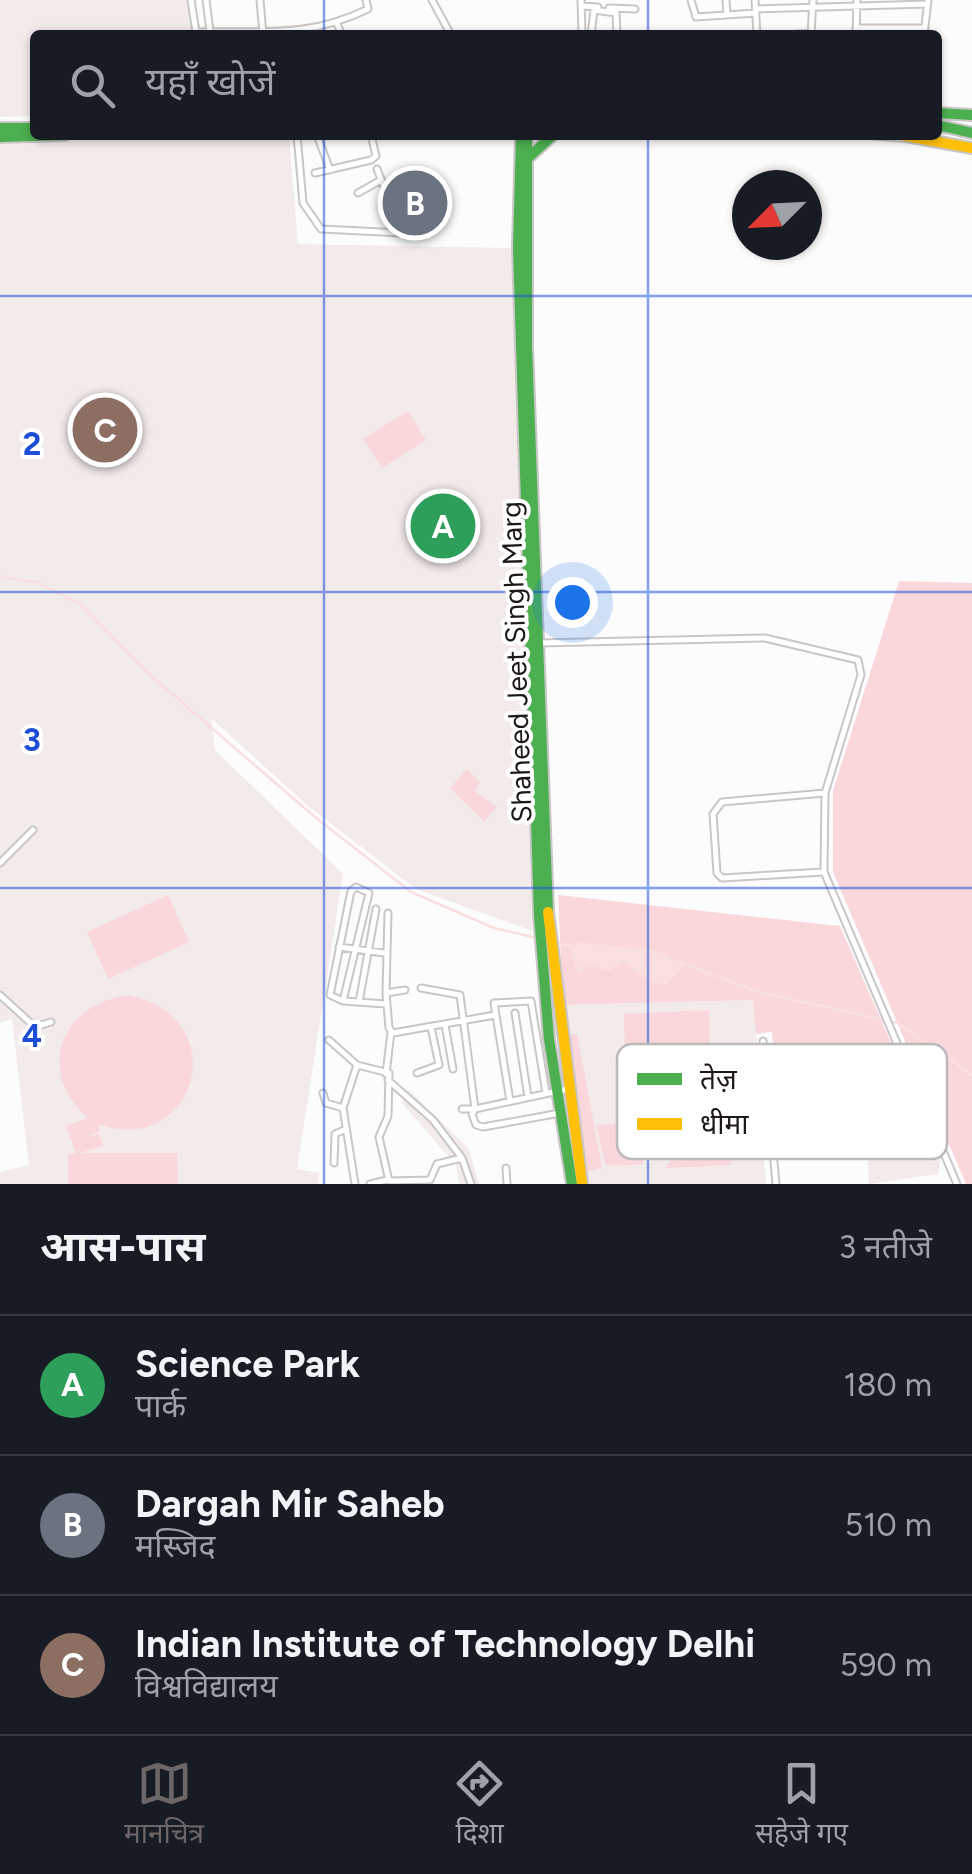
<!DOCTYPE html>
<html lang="hi">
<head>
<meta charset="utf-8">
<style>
  :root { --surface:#171b24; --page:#242831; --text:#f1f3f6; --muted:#9ea1a6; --line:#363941; --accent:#6b6768 }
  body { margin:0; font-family:Figtree,"Noto Sans Devanagari",sans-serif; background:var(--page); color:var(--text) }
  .compass { position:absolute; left:732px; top:170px; width:90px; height:90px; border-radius:50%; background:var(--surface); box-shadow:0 2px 8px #0004; rotate:246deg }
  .you { position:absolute; left:572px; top:602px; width:35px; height:35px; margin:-25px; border:8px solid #fff; border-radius:50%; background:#1a73e8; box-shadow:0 0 0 15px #1a73e833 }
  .badge { display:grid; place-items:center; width:65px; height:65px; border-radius:50%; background:var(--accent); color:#fff; font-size:32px; font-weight:700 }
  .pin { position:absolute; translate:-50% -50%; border:5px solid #fff; box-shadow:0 2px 10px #0006 }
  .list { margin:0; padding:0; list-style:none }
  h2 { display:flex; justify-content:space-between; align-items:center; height:130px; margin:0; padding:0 40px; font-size:42px }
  h2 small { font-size:32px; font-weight:400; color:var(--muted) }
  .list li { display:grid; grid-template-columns:65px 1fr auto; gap:30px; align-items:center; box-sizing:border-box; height:140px; padding:0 40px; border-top:2px solid var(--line) }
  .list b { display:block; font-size:38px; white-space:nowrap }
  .list p { margin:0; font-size:32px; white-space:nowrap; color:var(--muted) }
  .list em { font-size:32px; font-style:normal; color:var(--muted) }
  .icon { flex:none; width:55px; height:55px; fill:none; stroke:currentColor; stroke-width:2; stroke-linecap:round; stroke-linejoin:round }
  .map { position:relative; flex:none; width:972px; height:1184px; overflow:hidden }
  .search { position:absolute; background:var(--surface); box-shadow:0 2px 8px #0004; left:30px; right:30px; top:30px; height:110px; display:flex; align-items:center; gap:25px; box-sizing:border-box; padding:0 35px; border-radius:10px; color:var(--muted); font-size:38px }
  .sheet { height:550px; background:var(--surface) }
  nav { display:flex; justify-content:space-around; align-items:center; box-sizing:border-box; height:140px; border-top:2px solid var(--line); background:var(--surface); font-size:28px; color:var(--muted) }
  nav a { display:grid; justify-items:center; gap:5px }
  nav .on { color:var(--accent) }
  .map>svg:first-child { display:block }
  .built { fill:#f3eaea }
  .green { fill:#fad7da }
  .water { fill:#fadfe1 }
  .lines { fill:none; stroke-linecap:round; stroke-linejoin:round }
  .stream { stroke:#fadfe1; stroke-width:2.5 }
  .street-casing { stroke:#c9c6c6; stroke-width:9 }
  .fast-casing { stroke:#c9c6c6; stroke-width:14 }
  .slow-casing { stroke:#c9c6c6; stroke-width:14 }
  .street { stroke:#fff; stroke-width:5 }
  .fast { stroke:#4caf50; stroke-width:10 }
  .slow { stroke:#ffc107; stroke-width:10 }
  .grid { fill:none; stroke:#1d4ed8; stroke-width:2.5; stroke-opacity:0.55 }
  .labels { text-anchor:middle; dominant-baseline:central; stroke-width:8; stroke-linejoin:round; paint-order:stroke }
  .street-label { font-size:28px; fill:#1d1718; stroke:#fff }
  .key { fill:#fff; stroke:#bbb9ba; stroke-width:2.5 }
  .key-label { font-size:28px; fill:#1d1718 }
  .grid-label { font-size:32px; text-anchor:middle; font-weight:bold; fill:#1d4ed8; stroke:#fff; stroke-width:8; stroke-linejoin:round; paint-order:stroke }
</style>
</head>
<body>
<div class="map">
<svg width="972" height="1184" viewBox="0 0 972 1184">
  <rect width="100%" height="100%" fill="#fdfcfc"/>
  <!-- built -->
  <path class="built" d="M0 0H189L194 35H35V116L0 117Z
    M146 135H289L298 244 513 248 532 931 416 889 308 806 211 718 215 750 343 874 297 1169 319 1173 318 1184H0V1172L29 1165 12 1019 0 1023V144Z
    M754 1000 766 1184H582L563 1005Z
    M409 1090 469 1149 479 1184H459L456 1165 402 1103Z
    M925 1111 942 1150 938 1174 869 1184 866 1127Z"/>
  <!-- green -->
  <path class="green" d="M408 411 426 440 382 468 363 439Z
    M466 501 477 517 419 552 409 535Z
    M899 581 972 583V1184H966L833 872V791Z
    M467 769 480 782 475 791 497 807 484 821 450 788Z
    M168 895 189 942 108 979 87 932Z
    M558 895 840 926 899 1061 775 1067 772 1032 756 1034 753 1000 563 1005Z
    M129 995C237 1018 195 1159 98 1124L100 1131 84 1138 99 1134 103 1146 80 1153H177L178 1184H68V1154L76 1153 66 1126 88 1118C34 1070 61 1004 129 995Z
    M709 1010 710 1054 625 1057 624 1014Z
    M569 1034H577L602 1168 583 1172Z
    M617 1124 619 1138 643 1130V1164L606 1166 596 1125Z
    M730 1132 731 1165 666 1168 687 1134Z"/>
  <!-- water -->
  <path class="water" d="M578 942 655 950 685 965 665 985 652 983 622 961 609 971 589 965 579 973 569 951Z"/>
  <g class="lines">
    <!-- stream -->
    <path class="stream" d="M0 577 37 582 80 604 150 675 315 817 411 892 494 928 541 939
      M549 941 575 947
      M677 961 758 992 898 1023 972 1075"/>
    <defs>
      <path id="street" d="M191 0 196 32
        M206 0 210 31
        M260 0 263 34
        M432 0 451 35
        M581 0 582 35
        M691 0 696 17 756 13
        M726 0 727 15
        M755 0 757 35
        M581 6 598 7
        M609 8 635 9
        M756 9 927 4
        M337 24 342 35
        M856 28H925
        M196 32C261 30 307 39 368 9L366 0
        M591 35 594 10 616 13 617 35
        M787 35 811 33
        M811 35 813 0
        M856 35 857 0
        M924 35 928 0
        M297 135 303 203 321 229 402 233 403 210 392 207 377 169
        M317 135 330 170
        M862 135 900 138
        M315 173 371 160 376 156 371 135
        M358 193 381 180
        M538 643 765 638 858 660 861 675 825 793 824 872 957 1184
        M0 863 33 830
        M823 872 722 878 717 873 713 814 722 802 825 793
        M339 947 384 953
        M421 988 460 995 475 1109 568 1089
        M405 990 386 993 389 1028 393 1033 495 1015
        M386 993 388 913
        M0 995 35 1027 51 1022
        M343 1001 369 893 356 887 351 891 330 995 343 1001 386 1004
        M359 1002 376 909
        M515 1013 528 1097
        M445 1025 453 1069
        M329 1040 357 1065
        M763 1041 776 1184
        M417 1073 439 1065 431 1027
        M386 1074 391 1032
        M323 1093 326 1103 343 1108
        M510 1101 494 1003 531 1001 546 1093
        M462 1109H475L472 1114 476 1125 483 1127 560 1113
        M462 1158 471 1184
        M334 1163 335 1134 346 1129
        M506 1168 507 1184
        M355 1184 343 1108 357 1065 389 1073 388 1116 379 1137 389 1181 430 1180 437 1164 462 1158 433 1120 388 1080
        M370 1184 387 1180"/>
      <path id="fast" d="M937 113 972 115
        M937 125 972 133
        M0 128H35
        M521 135 518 248 539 915 549 1039 572 1184
        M527 135V346L548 912
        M0 137 65 135
        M528 158 553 135"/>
      <path id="slow" d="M900 135 972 148
        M548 912 582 1184"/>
    </defs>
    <!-- street casing -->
    <use href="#street" class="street-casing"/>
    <!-- fast casing -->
    <use href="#fast" class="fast-casing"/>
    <!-- slow casing -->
    <use href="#slow" class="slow-casing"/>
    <!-- street -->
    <use href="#street" class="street"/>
    <!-- fast -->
    <use href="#fast" class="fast"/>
    <!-- slow -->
    <use href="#slow" class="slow"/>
  </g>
  <!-- grid -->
  <path class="grid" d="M324 0V35M648 0V35M324 135V1184M648 135V1184M0 296H972M0 592H972M0 888H972"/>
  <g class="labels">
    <!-- street labels -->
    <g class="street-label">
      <text transform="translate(516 662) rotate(-92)">Shaheed Jeet Singh Marg</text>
    </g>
  </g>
  <!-- legend -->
  <rect x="617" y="1044" width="330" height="115" rx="15" class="key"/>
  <rect x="637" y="1073" width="45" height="12" fill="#4caf50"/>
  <rect x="637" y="1118" width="45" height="12" fill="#ffc107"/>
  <g class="key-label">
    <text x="700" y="1089">तेज़</text>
    <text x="700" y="1134">धीमा</text>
  </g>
  <g class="grid-label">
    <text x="32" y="455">2</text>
    <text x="32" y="751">3</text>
    <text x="32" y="1047">4</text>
  </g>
</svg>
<svg class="compass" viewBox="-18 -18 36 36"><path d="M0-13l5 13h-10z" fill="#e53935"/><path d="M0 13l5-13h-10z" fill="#9ea1a6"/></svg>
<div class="you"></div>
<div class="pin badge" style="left:443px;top:526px;background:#2e9e5b">A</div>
<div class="pin badge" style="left:415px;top:203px;background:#6b7280">B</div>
<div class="pin badge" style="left:105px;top:430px;background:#8d6e63">C</div>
<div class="search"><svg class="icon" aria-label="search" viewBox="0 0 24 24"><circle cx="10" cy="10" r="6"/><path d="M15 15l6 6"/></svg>यहाँ खोजें</div>
</div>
<section class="sheet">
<h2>आस-पास<small>3 नतीजे</small></h2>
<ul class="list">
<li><span class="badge" style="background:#2e9e5b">A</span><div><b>Science Park</b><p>पार्क</p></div><em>180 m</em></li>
<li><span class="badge" style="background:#6b7280">B</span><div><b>Dargah Mir Saheb</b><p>मस्जिद</p></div><em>510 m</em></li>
<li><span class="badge" style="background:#8d6e63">C</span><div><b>Indian Institute of Technology Delhi</b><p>विश्वविद्यालय</p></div><em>590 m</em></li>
</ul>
</section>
<nav>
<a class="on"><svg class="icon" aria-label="map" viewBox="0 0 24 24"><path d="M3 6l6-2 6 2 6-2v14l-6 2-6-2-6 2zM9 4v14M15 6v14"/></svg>मानचित्र</a>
<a><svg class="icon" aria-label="directions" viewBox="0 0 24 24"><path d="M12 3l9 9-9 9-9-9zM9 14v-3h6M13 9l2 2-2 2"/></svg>दिशा</a>
<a><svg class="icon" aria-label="saved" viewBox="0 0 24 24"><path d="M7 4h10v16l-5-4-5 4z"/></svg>सहेजे गए</a>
</nav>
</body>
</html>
